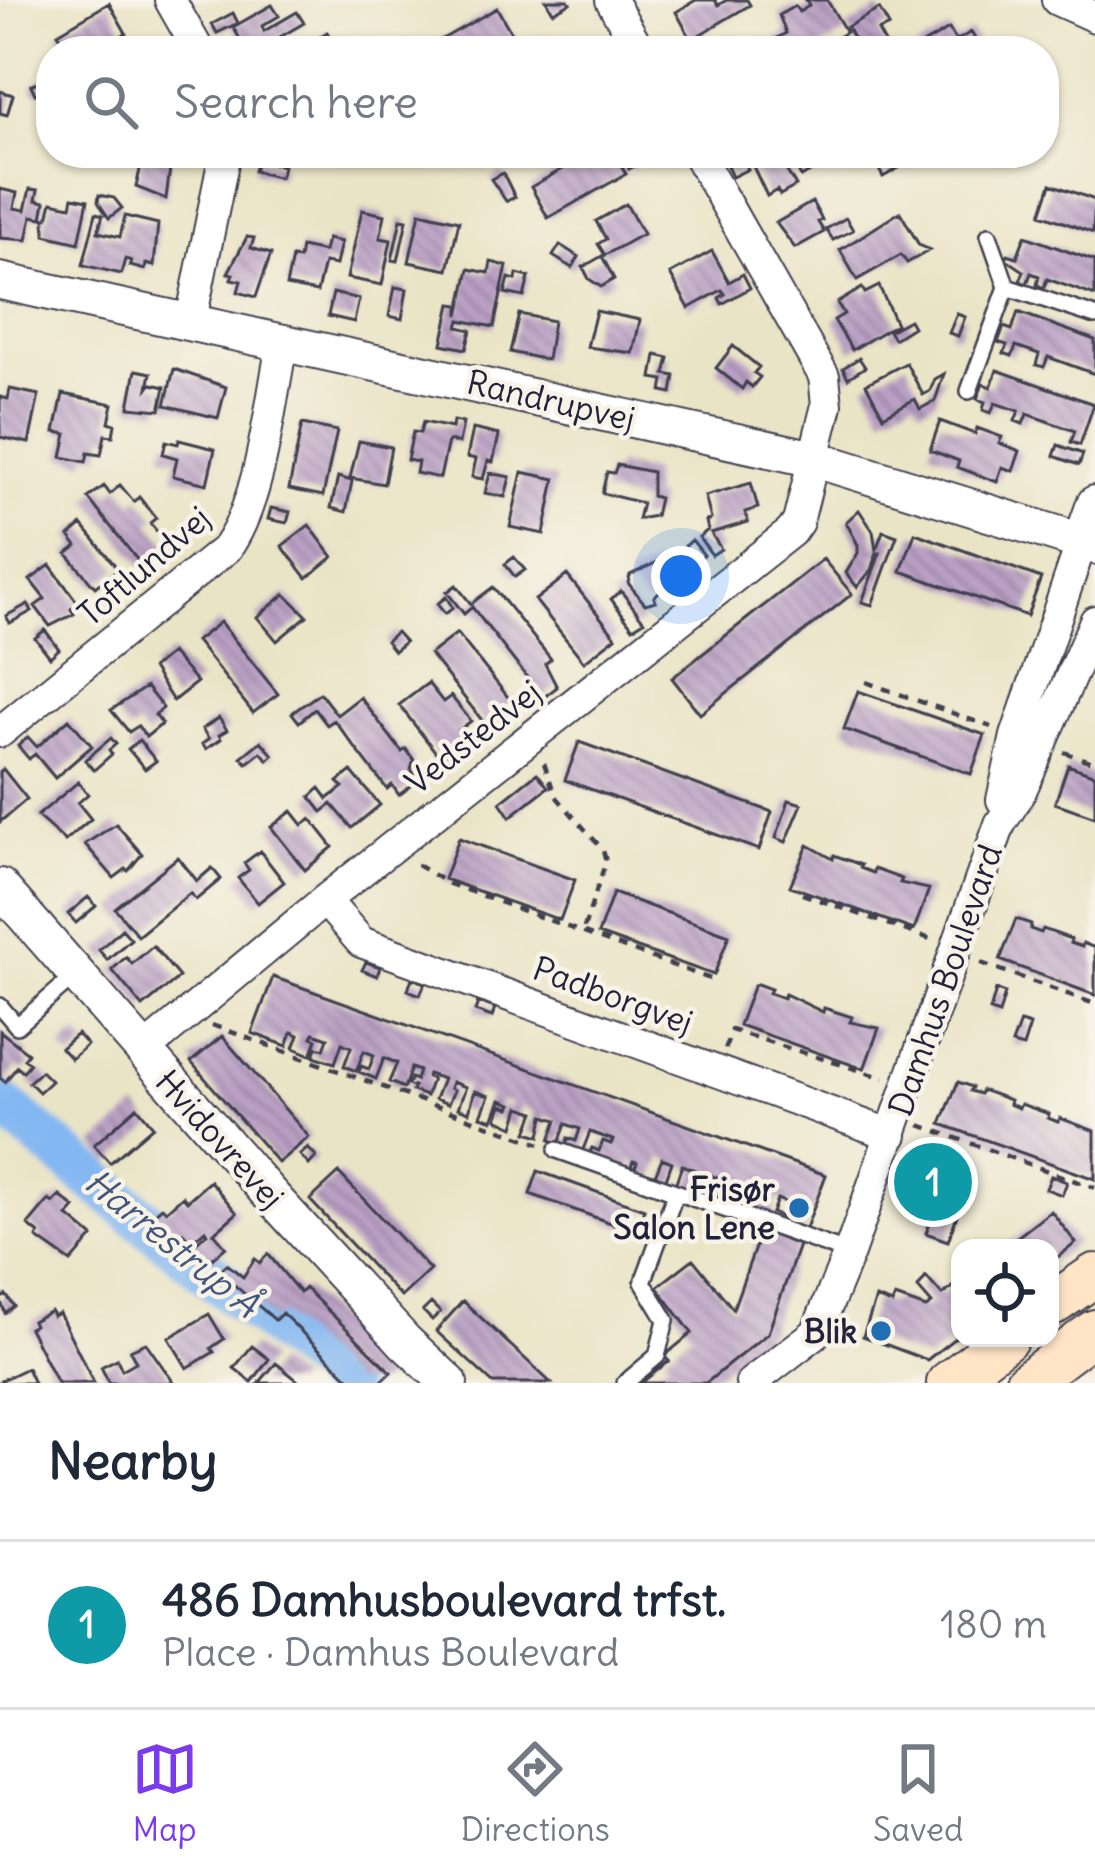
<!DOCTYPE html>
<html lang="en">
<head>
<meta charset="utf-8">
<style>
  :root { --surface:#fff; --page:#f2f2f3; --text:#1f2937; --muted:#747a83; --line:#e0e1e3; --accent:#7c3aed }
  body { margin:0; font-family:Delius,sans-serif; background:var(--page); color:var(--text) }
  .controls { position:absolute; right:36px; bottom:36px; display:grid; overflow:hidden; border-radius:24px; box-shadow:0 3px 9px #0004 }
  .controls button { width:108px; height:108px; display:grid; place-items:center; padding:0; border:0; border-bottom:3px solid var(--line); background:var(--surface); color:var(--text); font:60px sans-serif }
  .you { position:absolute; left:681px; top:576px; width:42px; height:42px; margin:-30px; border:9px solid #fff; border-radius:50%; background:#1a73e8; box-shadow:0 0 0 18px #1a73e833 }
  .badge { display:grid; place-items:center; width:78px; height:78px; border-radius:50%; background:var(--accent); color:#fff; font-size:39px; font-weight:700 }
  .pin { position:absolute; translate:-50% -50%; border:6px solid #fff; box-shadow:0 3px 12px #0006 }
  .list { margin:0; padding:0; list-style:none }
  h2 { display:flex; justify-content:space-between; align-items:center; height:156px; margin:0; padding:0 48px; font-size:51px }
  h2 small { font-size:39px; font-weight:400; color:var(--muted) }
  .list li { display:grid; grid-template-columns:78px 1fr auto; gap:36px; align-items:center; box-sizing:border-box; height:168px; padding:0 48px; border-top:3px solid var(--line) }
  .list b { display:block; font-size:45px; white-space:nowrap }
  .list p { margin:0; font-size:39px; white-space:nowrap; color:var(--muted) }
  .list em { font-size:39px; font-style:normal; color:var(--muted) }
  .icon { flex:none; width:66px; height:66px; fill:none; stroke:currentColor; stroke-width:2; stroke-linecap:round; stroke-linejoin:round }
  .map { position:relative; flex:none; width:1095px; height:1383px; overflow:hidden }
  .search { position:absolute; background:var(--surface); box-shadow:0 3px 9px #0004; left:36px; right:36px; top:36px; height:132px; display:flex; align-items:center; gap:30px; box-sizing:border-box; padding:0 42px; border-radius:48px; color:var(--muted); font-size:45px }
  .sheet { height:324px; background:var(--surface) }
  nav { display:flex; justify-content:space-around; align-items:center; box-sizing:border-box; height:168px; border-top:3px solid var(--line); background:var(--surface); font-size:33px; color:var(--muted) }
  nav a { display:grid; justify-items:center; gap:6px }
  nav .on { color:var(--accent) }
  .map>svg:first-child { display:block }
  .lines { fill:none; stroke-linecap:round; stroke-linejoin:round }
  .river { stroke:#83b7f1; stroke-width:45 }
  .building { fill:url(#building-back-hatch) }
  .service-casing { stroke:#403f50; stroke-width:20 }
  .minor-casing { stroke:#403f50; stroke-width:34 }
  .tertiary-casing { stroke:#403f50; stroke-width:40 }
  .secondary-casing { stroke:#403f50; stroke-width:46 }
  .path { stroke:#403f50; stroke-width:4.5; stroke-dasharray:9 9; stroke-linecap:butt }
  .service { stroke:#fff; stroke-width:15 }
  .minor { stroke:#fff; stroke-width:30 }
  .tertiary { stroke:#fff; stroke-width:36 }
  .secondary { stroke:#ffe4c6; stroke-width:42 }
  .poi-dot { fill:#1f6fb2; stroke:#f7f3e8; stroke-width:4.5 }
  .labels { text-anchor:middle; dominant-baseline:central; stroke-width:9; stroke-linejoin:round; paint-order:stroke }
  .street-label { font-size:33px; fill:#22223b; stroke:#f7f3e8 }
  .poi-label { font-size:33px; font-weight:bold; fill:#22223b; stroke:#f7f3e8; text-anchor:end }
  .water-label { font-size:36px; font-style:italic; fill:#44567b; stroke:#f7f3e8 }
</style>
</head>
<body>
<div class="map">
<svg width="1095" height="1383" viewBox="0 0 1095 1383">
  <defs>
    <pattern id="building-back-hatch" width="6" height="6" patternUnits="userSpaceOnUse" patternTransform="scale(3)"><rect width="6" height="6" fill="#baa0c5"/><path d="M-1 5l2 2M0 0l6 6M5-1l2 2" fill="none" stroke="#9782a1"/></pattern>
  </defs>
  <rect width="100%" height="100%" fill="#f7f3e8"/>
  <filter id="ink" filterUnits="userSpaceOnUse"><feTurbulence type="fractalNoise" baseFrequency=".00833" numOctaves="2"/><feDisplacementMap in="SourceGraphic" scale="24" xChannelSelector="R" yChannelSelector="G"/><feConvolveMatrix kernelMatrix="1 2 1 2 8 2 1 2 1" color-interpolation-filters="sRGB"/></filter>
  <filter id="wash" filterUnits="userSpaceOnUse"><feTurbulence type="fractalNoise" baseFrequency=".004" numOctaves="4" result="noise"/><feDisplacementMap in="SourceGraphic" scale="48" xChannelSelector="R" yChannelSelector="G"/><feGaussianBlur stdDeviation="2.7" result="paint"/><feColorMatrix in="noise" values="0 0 0 0 0 0 0 0 0 0 0 0 0 0 0 0 0 1.4 0 .05"/><feComposite in="paint" operator="in"/></filter>
  <g filter="url(#wash)">
    <rect width="100%" height="100%" fill="#eae4c6"/>
    <g class="lines">
      <!-- river -->
      <path class="river" d="M0 1103 344 1383"/>
    </g>
    <g id="blocks">
      <!-- building -->
      <path class="building" d="M546 0H568L570 3 553 12Z
        M696 0H715L718 5 727 0H747L750 5 694 38 699 47 692 51H666L690 37 676 12Z
        M806 0H827L846 32 815 51H766L764 46 786 33 779 15 795 6 799 12 809 6Z
        M109 3 126 33 105 45 109 51H68L58 33Z
        M272 5 279 16 262 26 264 31 297 12 304 23 256 51H247L233 27Z
        M497 8 514 38 490 51H433L430 46Z
        M879 9 889 26 878 31 889 51H860L847 27Z
        M233 13 238 23 217 33 212 24Z
        M949 29 956 41 971 32 982 51H918L916 48Z
        M327 32 338 48 297 51Z
        M51 76V87L35 94 31 85Z
        M0 91 13 95 7 115 0 113Z
        M144 153H172L166 199 136 187Z
        M512 153H545L520 167Z
        M591 153H614L626 174 548 218 531 187Z
        M629 153H661L629 169 623 156Z
        M762 153H789L792 160 783 165 796 186 780 195 777 190 767 196 750 160Z
        M890 153 899 168 883 177 875 162Z
        M804 155 812 171 801 177 793 161Z
        M743 158 748 169 732 177 727 166Z
        M257 160 283 166 280 178 254 171Z
        M503 173 515 197 506 201 491 179Z
        M1051 184 1095 200 1093 233 1041 214Z
        M0 189 17 193 14 208 25 210 30 189 38 190 36 200 45 202 42 218 32 216 27 240 0 238Z
        M99 195 114 198 122 208 109 218 98 202Z
        M73 197 88 200 79 243 45 235V218H48L52 202 71 206Z
        M812 202 822 220 818 222 824 232 795 248 776 223Z
        M626 204 643 234 605 255 598 244 606 239 596 221Z
        M362 210 385 215 380 238 391 240 382 285 347 278Z
        M420 212 459 221 448 270 409 262Z
        M900 212 919 245 930 250 907 263 901 255 857 280 840 250Z
        M96 213 103 215 98 232 120 237 125 216 158 224 154 266 146 264 145 270 130 266 132 261 125 259 121 274 83 265Z
        M846 218 853 230 833 240 826 229Z
        M401 219 407 220 398 261 392 260Z
        M1025 236 1095 261V296L1047 279 1044 288 1037 285 1039 276 1031 273 1027 284 1020 281 1024 271 1006 259 1008 254 1017 257Z
        M247 237 254 238 251 248 271 254 256 297 238 292 241 281 231 279 233 274 228 273Z
        M327 239 341 242 336 265 324 263 317 292 286 286 292 258 299 259 301 247 324 252Z
        M560 245 579 257 572 268 553 256Z
        M712 251 729 282 743 274 750 288 722 304 719 298 725 294 722 290 689 308 670 274Z
        M602 256 614 279 601 287 589 279 583 267Z
        M491 262 507 266 494 327 460 320 458 327 471 330 466 349 442 344 451 304 459 305V315L469 269 489 273Z
        M517 274 529 277 524 297 505 293 509 278 516 280Z
        M879 286 896 324 852 350 834 320 844 314 837 303 862 288 865 293Z
        M395 287 407 289 402 319 389 316Z
        M333 293 359 299 354 322 328 316Z
        M596 311 640 320 633 353 587 347Z
        M1018 312 1095 340V374L1048 357 1044 367 1036 365 1039 354 1016 346 1012 356 1004 353 1007 345 998 342 1004 327 1012 330Z
        M519 314 553 321 547 360 510 352Z
        M957 314 965 317 958 336 949 333Z
        M909 320 913 327 894 339 889 331Z
        M733 346 759 367 754 373 760 377 752 387 746 382 742 389 716 368Z
        M656 355 669 358 665 374 675 376 672 393 662 391 664 380 652 378Z
        M859 358 865 367 848 378 843 368Z
        M906 363 923 395 930 391 935 379 944 374 935 401 920 409 915 399 883 416 866 384Z
        M174 369 226 387 218 418 165 405Z
        M136 370 151 373 148 388 152 384 165 387 160 410 129 407Z
        M997 370 1094 404 1080 445 1071 442 1075 431 1027 414 1023 424 1015 421 1019 411 995 403 991 413 983 410 985 402 977 399 983 384 991 387Z
        M10 389 39 395 29 443 0 437V397L8 399Z
        M63 394 113 404 109 422 115 424 113 436 105 435 101 455 88 453 86 462 62 457 67 434 55 432Z
        M453 421 463 423 459 443 448 441 440 478 416 473 418 462 407 460 413 432 420 433 423 422 452 428Z
        M940 421 975 434 977 428 1002 437 999 443 1020 451 1013 471 1002 467 997 482 957 467 959 461 930 450Z
        M302 424 337 431 323 496 289 489Z
        M473 429 499 435 493 462 488 461 483 479 472 477 476 459 467 457Z
        M179 440 215 449 207 484 173 476 177 458 163 454 166 441 178 444Z
        M359 441 391 447 384 484 350 478Z
        M1058 445 1083 454 1079 465 1054 456Z
        M617 465 652 472V496L659 498 655 516 638 519 642 503 602 493 607 472 614 473Z
        M522 472 555 479 544 534 510 527Z
        M490 473 510 477 505 497 485 493Z
        M338 477 352 481 346 512 331 508Z
        M751 483 758 508 745 512 748 522 711 533 721 549 712 555 699 537 708 530 706 521 711 519 705 496Z
        M120 485 134 502 139 497 156 518 150 523 172 550 146 571 88 498 104 486 110 494Z
        M271 508 290 512 287 523 268 519Z
        M859 510 873 531 876 550 883 531 897 536 872 605 862 602 880 553H876L873 568 857 587 846 573 858 553V545L846 522Z
        M82 525 118 569 95 587 67 554 77 546 69 536Z
        M309 525 333 557 307 578 282 546Z
        M915 533 1041 578 1027 616 901 571Z
        M692 540 704 555 694 563 682 548Z
        M514 557 525 570 515 577 505 564Z
        M664 559 676 574 654 597 656 601 645 604 628 583 630 575Z
        M823 559 852 594 700 714 672 678Z
        M50 565 78 603 71 609 74 614 50 626 35 606 45 599 30 580Z
        M567 575 616 637 584 662 535 600Z
        M456 585 471 604 493 587 551 659 545 664 557 687 543 698 472 607 464 614 447 592Z
        M621 591 644 621 633 628 611 599Z
        M285 594 307 616 277 641 257 617Z
        M446 597 453 608 445 614 437 604Z
        M28 604 32 611 10 623 6 616Z
        M220 622 278 694 253 713 196 641Z
        M45 630 59 649 50 657 35 638Z
        M396 632 405 642 394 651 386 641Z
        M457 633 519 711 492 733 430 654Z
        M171 653 197 682 173 701 152 668Z
        M428 683 443 702 451 696 471 721 458 731 465 740 441 759 399 705Z
        M146 687 163 708 155 715 162 724 146 737 138 726 129 732 111 710Z
        M858 691 985 735 971 774 844 729Z
        M320 693 337 715 360 697 402 752 406 749 414 760 411 770 419 780 399 795 392 785 387 789 334 720 327 725 315 709 299 722 292 713Z
        M219 718 227 730 219 735 221 739 206 749 202 744 209 739 202 729Z
        M69 719 92 746 55 778 35 754 29 759 18 746 28 737 37 747Z
        M111 738 116 744 109 750 112 754 94 770 85 760Z
        M139 740 156 761 145 769 128 749Z
        M261 741 273 755 268 760 261 752 247 763 241 757Z
        M579 742 772 812 759 850 565 780Z
        M1068 765 1095 775V817L1055 803Z
        M3 769 27 799 0 822V772Z
        M351 771 380 805 352 828 332 804 322 812 310 797 320 788 328 799 343 787 338 782Z
        M537 773 548 787 510 817 500 802Z
        M78 782 88 794 78 803 91 819 65 841 37 816Z
        M789 800 802 804 786 842 776 838Z
        M292 811 303 825 311 819 333 847 305 870 271 827Z
        M116 824 142 854 128 871 126 869 114 878 85 844Z
        M459 838 575 880 560 920 444 879Z
        M808 845 833 859 834 855 861 865 860 868 873 873 874 869 902 879 900 883 929 889 914 930 790 886Z
        M260 851 284 882 258 903 238 878 249 870 244 863Z
        M178 857 197 881 212 868 221 879 196 900 190 893 138 936 115 908Z
        M613 893 729 935 714 975 598 934Z
        M88 897 96 906 76 923 68 914Z
        M1016 919 1031 924 1030 929 1041 933 1043 929 1071 939 1070 943 1082 947 1083 943 1095 948V995L1000 960Z
        M122 929 131 939 107 960 99 950Z
        M153 946 179 977 143 1007 112 970 126 957 132 964Z
        M366 962 380 967 377 976 362 970Z
        M273 977 826 1175 805 1231 788 1224 795 1206 777 1199 772 1213 784 1218 782 1224 750 1212 754 1200 761 1203 764 1195 754 1191 747 1211 727 1204 730 1196 736 1199 741 1186 727 1181 725 1185 729 1187 723 1203 712 1199 719 1178 709 1175 701 1194 688 1189 695 1170 682 1165 675 1185 665 1182 672 1162 662 1158 654 1178 634 1170 637 1162 633 1161 630 1169 589 1154 592 1148 599 1151 603 1141 611 1144 613 1140 590 1132 582 1152 566 1146 568 1138 576 1141 580 1129 566 1124 559 1143 550 1140 557 1120 544 1116 540 1136 527 1132 535 1112 520 1107 514 1127 497 1119 502 1105 510 1108 512 1104 501 1100 493 1120 481 1116 489 1096 475 1091 469 1112 458 1108 466 1087 452 1082 450 1088 454 1090 448 1104 435 1099 443 1079 428 1074 427 1077 432 1079 426 1096 412 1091 414 1087 408 1085 411 1078 416 1080 419 1071 411 1068 404 1088 389 1082 397 1063 384 1058 376 1079 359 1072 361 1066 369 1069 374 1055 364 1051 356 1071 344 1066 351 1047 342 1043 335 1063 314 1056 317 1047 324 1049 328 1038 314 1033 312 1037 317 1039 311 1055 294 1048 299 1035 292 1032 287 1046 252 1033Z
        M412 978 425 983 420 995 408 990Z
        M757 984 771 989 769 993 783 998 785 994 823 1012 824 1008 852 1017 850 1022 879 1028 864 1069 739 1025 753 987Z
        M996 990 1005 993 999 1014 990 1011Z
        M478 1002 495 1008 492 1017 475 1011Z
        M1020 1022 1030 1025 1023 1047 1012 1044Z
        M0 1031 28 1053 24 1059 30 1063 23 1072 17 1067 5 1082 0 1078Z
        M77 1034 87 1045 71 1059 61 1048Z
        M222 1036 309 1137 278 1163 191 1062Z
        M41 1071 51 1081 39 1092 29 1082Z
        M958 1082 972 1087 970 1091 980 1094 982 1090 1010 1100 1009 1104 1019 1108 1021 1104 1049 1114 1048 1118 1058 1122 1060 1118 1095 1131V1179L941 1124Z
        M137 1107 153 1126 110 1163 94 1145Z
        M308 1148 316 1157 309 1165 300 1155Z
        M924 1169 946 1179 943 1192 920 1185Z
        M538 1171 644 1209 636 1232 530 1194Z
        M339 1173 430 1270 401 1297 310 1200Z
        M1051 1176 1067 1182 1062 1195 1046 1189Z
        M210 1181 237 1213 214 1233 226 1247 206 1264 189 1249 207 1233 205 1230 191 1242 183 1233 175 1240 149 1218 162 1207 166 1211 183 1196 187 1201Z
        M941 1193 962 1201 948 1241 926 1233Z
        M60 1196 75 1208 68 1216 93 1237 71 1262 37 1238 39 1234 28 1225 49 1200 53 1203Z
        M1051 1211 1076 1243 1050 1263V1248H1003Z
        M761 1231 799 1245 768 1333 706 1383H641L669 1361 664 1356 692 1333 657 1287 693 1259 733 1309Z
        M268 1254 300 1293 305 1288 391 1372 380 1383H354L282 1313 275 1320 219 1272 227 1264 243 1277 255 1259 260 1263Z
        M926 1277 942 1295 960 1282V1334L927 1360 863 1336 876 1298 892 1304 895 1297 926 1308 932 1304 918 1288Z
        M6 1295 14 1306 5 1313 0 1299Z
        M463 1301 551 1383H493L436 1331Z
        M431 1303 440 1312 432 1320 423 1311Z
        M51 1311 53 1316 59 1313 94 1383H57L29 1328 34 1325 32 1321Z
        M209 1314 224 1339 211 1348 214 1352 187 1368 169 1338Z
        M146 1343 174 1383H109L101 1367 117 1359 122 1370 136 1362 130 1350Z
        M252 1346 269 1359 252 1382 234 1368Z
        M276 1363 297 1380 295 1383H259Z
        M27 1368 34 1383H0V1381Z"/>
    </g>
  </g>
  <g filter="url(#ink)">
    <use href="#blocks" fill-opacity="0" stroke="#403f50" stroke-width="3"/>
    <g class="lines">
      <defs>
        <path id="service" d="M1007 287 1095 316
          M969 391 1007 287 989 235
          M0 1006 17 1026 77 974
          M557 1150 849 1253
          M625 1383 657 1356 666 1320 643 1282 676 1192"/>
        <path id="minor" d="M170 0 199 51
          M611 0 640 51
          M1057 0 1095 17
          M191 320 225 153
          M0 732 227 548C262 499 270 401 283 340
          M1002 800 1016 736 1082 541
          M325 900 361 942 892 1135
          M143 1051 325 900 791 532 798 522 827 405 824 376 697 153
          M751 1383 816 1333 849 1253 1000 824 1020 793 1095 621"/>
        <path id="tertiary" d="M0 281 815 459 1095 546
          M1082 541 1095 504
          M0 887 273 1198 405 1342 449 1383"/>
        <path id="secondary" d="M1050 1306 1095 1275
          M948 1383 1007 1338
          M1026 1383 1095 1331"/>
      </defs>
      <!-- service casing -->
      <use href="#service" class="service-casing"/>
      <!-- minor casing -->
      <use href="#minor" class="minor-casing"/>
      <!-- tertiary casing -->
      <use href="#tertiary" class="tertiary-casing"/>
      <!-- secondary casing -->
      <use href="#secondary" class="secondary-casing"/>
      <!-- path -->
      <path class="path" d="M866 682 991 727
        M1064 752 1095 763
        M544 763 555 795 603 850 606 861 583 931
        M417 865 447 883 713 980
        M802 894 933 940
        M981 963 1095 1004
        M212 1025 540 1144
        M725 1049 731 1030 884 1078
        M920 1125 1095 1188"/>
      <!-- service -->
      <use href="#service" class="service"/>
      <!-- minor -->
      <use href="#minor" class="minor"/>
      <!-- tertiary -->
      <use href="#tertiary" class="tertiary"/>
      <!-- secondary -->
      <use href="#secondary" class="secondary"/>
    </g>
  </g>
  <!-- markers -->
  <g class="poi-dot">
    <circle cx="799" cy="1208" r="12"/>
    <circle cx="881" cy="1331" r="12"/>
  </g>
  <g class="labels">
    <!-- street labels -->
    <g class="street-label">
      <text transform="translate(551 400) rotate(13)">Randrupvej</text>
      <text transform="translate(144 566) rotate(-41)">Toftlundvej</text>
      <text transform="translate(473 737) rotate(-38)">Vedstedvej</text>
      <text transform="translate(945 980) rotate(-71)">Damhus Boulevard</text>
      <text transform="translate(613 995) rotate(20)">Padborgvej</text>
      <text transform="translate(220 1139) rotate(48)">Hvidovrevej</text>
    </g>
    <!-- poi labels -->
    <g class="poi-label">
      <text x="775" y="1189">Frisør<tspan x="775" dy="38">Salon Lene</tspan></text>
      <text x="857" y="1331">Blik</text>
    </g>
    <!-- water labels -->
    <g class="water-label">
      <text transform="translate(172 1243) rotate(39)">Harrestrup Å</text>
    </g>
  </g>
</svg>
<div class="controls">
<button><svg class="icon" aria-label="locate" viewBox="0 0 24 24"><circle cx="12" cy="12" r="6"/><path d="M12 2v4M12 18v4M2 12h4M18 12h4"/></svg></button>
</div>
<div class="you"></div>
<div class="pin badge" style="left:933px;top:1182px;background:#0f9aa8">1</div>
<div class="search"><svg class="icon" aria-label="search" viewBox="0 0 24 24"><circle cx="10" cy="10" r="6"/><path d="M15 15l6 6"/></svg>Search here</div>
</div>
<section class="sheet">
<h2>Nearby<small></small></h2>
<ul class="list">
<li><span class="badge" style="background:#0f9aa8">1</span><div><b>486 Damhusboulevard trfst.</b><p>Place · Damhus Boulevard</p></div><em>180 m</em></li>
</ul>
</section>
<nav>
<a class="on"><svg class="icon" aria-label="map" viewBox="0 0 24 24"><path d="M3 6l6-2 6 2 6-2v14l-6 2-6-2-6 2zM9 4v14M15 6v14"/></svg>Map</a>
<a><svg class="icon" aria-label="directions" viewBox="0 0 24 24"><path d="M12 3l9 9-9 9-9-9zM9 14v-3h6M13 9l2 2-2 2"/></svg>Directions</a>
<a><svg class="icon" aria-label="saved" viewBox="0 0 24 24"><path d="M7 4h10v16l-5-4-5 4z"/></svg>Saved</a>
</nav>
</body>
</html>
